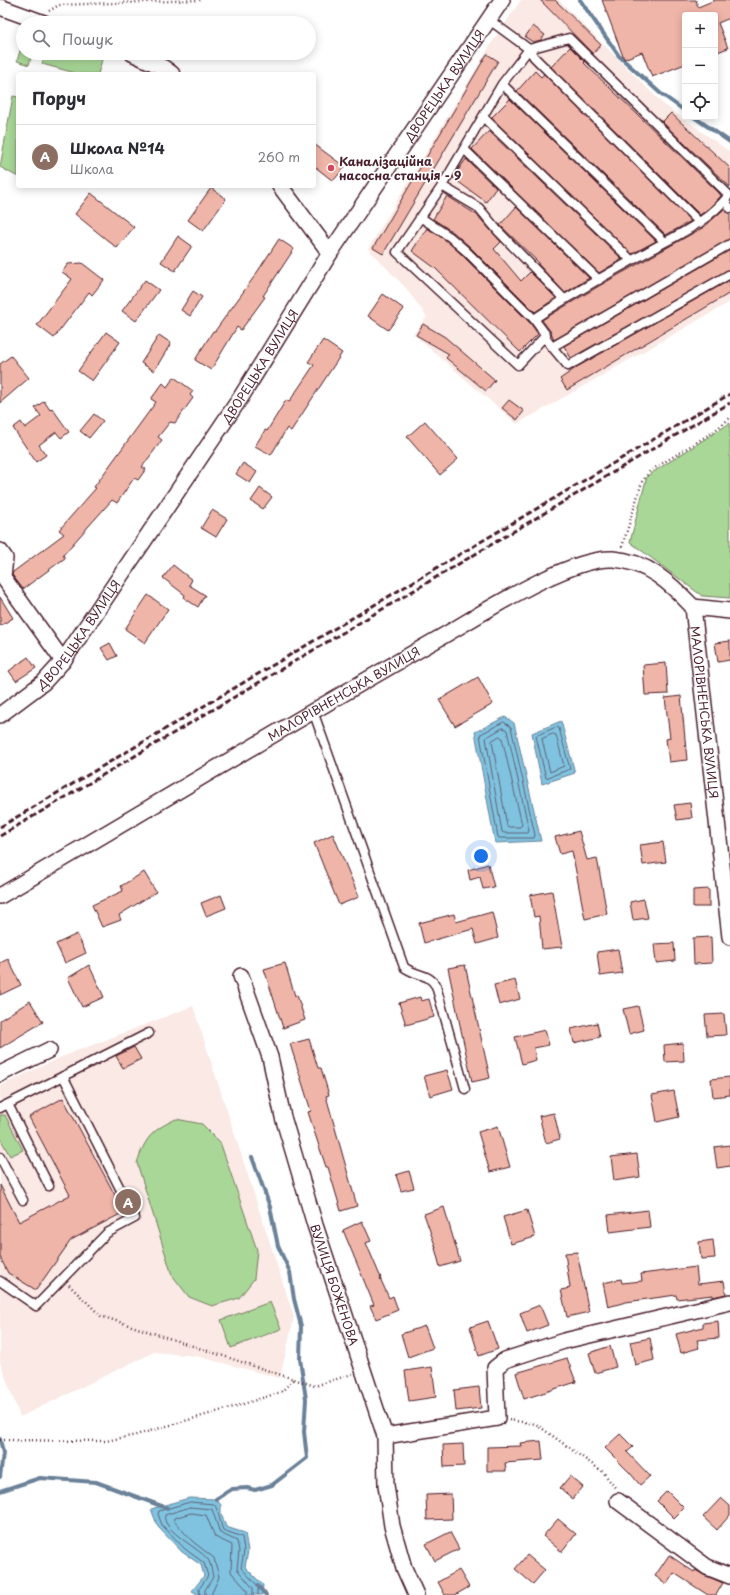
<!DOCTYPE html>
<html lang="uk">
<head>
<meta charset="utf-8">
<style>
  :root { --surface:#fff; --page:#f7f7f7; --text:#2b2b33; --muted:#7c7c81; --line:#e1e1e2; --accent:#111827 }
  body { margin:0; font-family:"Playpen Sans",sans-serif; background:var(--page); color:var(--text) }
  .controls { position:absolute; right:12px; top:12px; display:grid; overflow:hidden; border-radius:4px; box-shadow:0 2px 10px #0003 }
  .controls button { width:36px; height:36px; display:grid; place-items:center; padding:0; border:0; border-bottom:1px solid var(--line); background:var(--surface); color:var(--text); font:20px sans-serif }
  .you { position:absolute; left:481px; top:856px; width:14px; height:14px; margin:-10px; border:3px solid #fff; border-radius:50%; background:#1a73e8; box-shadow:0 0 0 6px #1a73e833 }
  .badge { display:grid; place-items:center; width:26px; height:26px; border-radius:50%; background:var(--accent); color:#fff; font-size:13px; font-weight:700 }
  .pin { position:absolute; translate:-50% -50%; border:2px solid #fff; box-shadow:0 1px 4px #0006 }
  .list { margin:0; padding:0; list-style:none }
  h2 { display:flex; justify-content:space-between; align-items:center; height:52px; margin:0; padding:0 16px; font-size:17px }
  h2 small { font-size:13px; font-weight:400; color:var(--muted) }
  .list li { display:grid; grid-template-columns:26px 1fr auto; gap:12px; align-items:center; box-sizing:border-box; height:64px; padding:0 16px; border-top:1px solid var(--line) }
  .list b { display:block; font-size:15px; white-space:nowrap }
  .list p { margin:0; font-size:13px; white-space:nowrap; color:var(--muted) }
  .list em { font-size:13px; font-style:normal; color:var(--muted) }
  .icon { flex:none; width:22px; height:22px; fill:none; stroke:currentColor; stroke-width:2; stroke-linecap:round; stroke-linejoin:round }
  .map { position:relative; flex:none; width:730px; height:1595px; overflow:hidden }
  .search { position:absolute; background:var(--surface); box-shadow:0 2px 10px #0003; left:16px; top:16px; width:300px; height:44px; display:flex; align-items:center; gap:10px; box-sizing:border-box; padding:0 14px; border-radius:22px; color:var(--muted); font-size:15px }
  .panel { position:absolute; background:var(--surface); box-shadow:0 2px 10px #0003; left:16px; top:72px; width:300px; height:116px; border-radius:4px }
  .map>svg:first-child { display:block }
  .built { fill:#fae9e5 }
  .green { fill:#a8d797; stroke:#797b61 }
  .water { fill:#7fc3e0; stroke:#6a8198 }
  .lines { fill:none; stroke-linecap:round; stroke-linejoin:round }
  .shore { stroke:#5f6173; stroke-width:1 }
  .stream { stroke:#6a8198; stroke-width:4 }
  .building { fill:#efb5a8; stroke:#4a1f2b }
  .lane-casing { stroke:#4a1f2b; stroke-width:11 }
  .street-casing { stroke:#4a1f2b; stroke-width:18 }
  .path { stroke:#4a1f2b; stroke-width:2.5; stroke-dasharray:1 3; stroke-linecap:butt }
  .lane { stroke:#fff; stroke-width:8 }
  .street { stroke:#fff; stroke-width:15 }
  .rail { stroke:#4a1f2b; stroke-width:3; stroke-dasharray:6 3; stroke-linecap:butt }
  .poi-dot { fill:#d1495b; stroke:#fff; stroke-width:1.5 }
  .labels { text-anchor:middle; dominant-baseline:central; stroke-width:3.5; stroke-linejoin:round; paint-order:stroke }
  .street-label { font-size:12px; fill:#4a1f2b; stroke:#fff }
  .poi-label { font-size:12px; font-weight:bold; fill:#4a1f2b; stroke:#fff; text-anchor:start }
</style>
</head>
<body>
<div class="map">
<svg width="730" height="1595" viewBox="0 0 730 1595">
  <rect width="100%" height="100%" fill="#fff"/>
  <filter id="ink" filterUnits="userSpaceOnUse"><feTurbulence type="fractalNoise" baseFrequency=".025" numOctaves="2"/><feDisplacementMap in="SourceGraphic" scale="8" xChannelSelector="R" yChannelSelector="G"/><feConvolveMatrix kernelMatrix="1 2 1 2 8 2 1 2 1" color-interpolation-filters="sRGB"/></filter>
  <g filter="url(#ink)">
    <!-- built -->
    <path class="built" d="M521 0H559L662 103 730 152V302L517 424 413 334 427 317 406 288 368 249 491 44Z
      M193 1006 294 1317 280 1378 196 1356 154 1352 20 1417 0 1362V1086L59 1058Z"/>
    <!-- green -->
    <path class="green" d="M23 41V53H32L29 65 17 61Z
      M45 53H92L103 56 98 74H79L42 64Z
      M13 96 18 97V177L0 167Z
      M730 423V598L702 596 630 542 647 476Z
      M0 1115H5L23 1150 10 1156 0 1138Z
      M176 1119 202 1124 220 1142 257 1250 254 1279 239 1298 212 1306 189 1297 172 1275 137 1163C145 1138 152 1130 176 1119Z
      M270 1302 281 1329 231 1348 221 1320Z"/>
    <!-- water -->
    <path class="water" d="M505 717 514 723 541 841 495 843 475 732Z
      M561 721 575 773 542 784 532 733Z
      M189 1498 216 1499 221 1505V1513L226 1527 245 1533 248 1551 245 1567 263 1585 262 1595H199L192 1591 204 1576 201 1565 182 1552 158 1527 151 1509Z"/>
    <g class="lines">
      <!-- shore -->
      <path class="shore" d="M504 722 511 727 535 835 534 838H500L498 837 480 735Z
        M557 727 559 728 570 769 546 778 536 736Z
        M503 728 507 730 529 830 528 833H504L502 832 486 738Z
        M553 734 556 735 564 766 550 772 542 739Z
        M500 736 502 738 522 825 520 827H509L507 826 492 741Z
        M200 1595 199 1589 208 1576 204 1563 185 1549 162 1525 158 1514 159 1511 190 1502 214 1504C218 1508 220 1523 223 1530L242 1537 244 1551 241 1568 258 1586V1595
        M205 1595V1590L213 1577C212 1572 211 1566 209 1561 203 1550 160 1530 165 1515L190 1507 212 1509 220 1533 237 1541 239 1551 237 1569 253 1588V1595
        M211 1595 219 1577 214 1558 192 1541 174 1521V1518L191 1513 206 1515 215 1537 232 1545 231 1572 247 1590V1595"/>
      <!-- stream -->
      <path class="stream" d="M580 0 619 56 660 93 685 111
        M694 117 730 142
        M0 1439 3 1453 0 1477
        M0 1491 40 1478 96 1482 167 1508
        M216 1499 232 1489 247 1488 255 1490 272 1485 307 1458 304 1432 306 1399 300 1359 301 1326 294 1299 290 1272 278 1246 270 1207 252 1157
        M258 1586 266 1595"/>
    </g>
    <!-- building -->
    <path class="building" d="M540 0H555L601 45 593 54Z
      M602 0H696L698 7 715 0H730V18L718 23 728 48 715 53V15H685V64L652 77 642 52 624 59Z
      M533 26 545 35 541 40 533 42 525 37Z
      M570 47 585 62 584 63 719 193 721 196 708 209 700 215 551 67Z
      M487 54 498 61 383 254 373 248Z
      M535 71 541 77 544 74 691 221 666 235 517 91Z
      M510 99 656 241 632 254 497 123 492 117Z
      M671 113 730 168V187L662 122Z
      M489 131 622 259 599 273 473 150 472 149Z
      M314 144 345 167 333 181 314 166Z
      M466 159 496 188 486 202 453 178Z
      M211 188 226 199 203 231 188 220Z
      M91 193 134 227 117 248 75 214Z
      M447 196 477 215 501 242 494 249 521 281 530 272 556 298 535 312 470 247 453 232 433 219Z
      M516 207 589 278 565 293 538 264 539 263 500 225Z
      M724 209 730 213V239L554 340 551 332 542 320 604 283 704 227Z
      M427 228 447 241 462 255 530 323 538 334 520 352 435 268 412 251Z
      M178 236 192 246 175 271 161 262Z
      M279 239 294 249 263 296 265 297 241 330 237 327 211 370 195 360 213 331H215L254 277Z
      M730 250V269L571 358 564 346Z
      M82 263 104 280 92 295 89 292 54 338 37 325 72 279 62 272 68 264Z
      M145 280 159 290 136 321 122 311Z
      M730 280V293L567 390 560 379 577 367Z
      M193 291 202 297 190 316 181 310Z
      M383 294 404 309 388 330 368 316Z
      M423 324 445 337 495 380 486 391 446 358 449 354 416 335Z
      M106 332 120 342 92 381 78 371Z
      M159 335 171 343 154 371 141 363Z
      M323 340 342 353 291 431 287 428 271 455 255 446 265 430 267 431 286 400 289 402 314 365 308 362Z
      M11 356 29 378 0 403V364Z
      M174 377 193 391 190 395 193 398 175 423 170 422 158 437 162 440 142 467 146 469 138 480 134 478 117 503 112 500 63 555 65 558 23 589 12 575 13 572 64 534 59 530 96 488 94 487 156 402 151 399 163 383 167 387Z
      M509 400 524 411 517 420 502 408Z
      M44 401 50 410 52 408 69 432 61 438 56 432 39 445 46 455 36 462 13 428 21 422 25 428 41 416 35 408Z
      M94 414 103 421 89 438 80 431Z
      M425 421 458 459 440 475 407 437Z
      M243 463 257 472 250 483 236 474Z
      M260 488 272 497 263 509 251 501Z
      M212 510 227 519 216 537 201 528Z
      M173 565 192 580 189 585 205 595 198 607 184 598 185 595 163 578Z
      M148 595 168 609 145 643 125 629Z
      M0 597 13 618 0 626Z
      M730 641V660L718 662 715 643Z
      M110 643 117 656 109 660 101 648Z
      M28 657 36 668 16 681 9 671Z
      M666 663 668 694 645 695 643 665Z
      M478 677 493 704 455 726 439 700Z
      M681 696 687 760 669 762 666 739 670 738 665 698Z
      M690 803 692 818 677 820 674 805Z
      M579 831 587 860 597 858 607 914 585 919 572 851 560 854 555 837Z
      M333 834 359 897 339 905 314 843Z
      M663 842 666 862 643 865 640 845Z
      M488 864 494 887 483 889 480 877 470 880 468 870Z
      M144 872 156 892 119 915 121 920 102 927 92 905 123 891 121 886Z
      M709 889V907H693V890Z
      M552 891 562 947 542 949 539 916 534 917 530 895Z
      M221 895 226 908 206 916 201 903Z
      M644 899 648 918 633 920 630 902Z
      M492 912 498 938 477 944 473 929 424 943 419 923 454 914 456 922Z
      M77 934 86 953 65 963 56 944Z
      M711 937 712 963 694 964 693 938Z
      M674 943 675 961 656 963 654 944Z
      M618 949 622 973 600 976 597 952Z
      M8 959 21 985 0 995V963Z
      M285 963 295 996 297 995 305 1020 283 1028 264 969Z
      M89 965 104 997 82 1007 68 978Z
      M465 965 490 1078 472 1082 448 968Z
      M515 980 520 999 499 1005 494 985Z
      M420 997 421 1001 429 999 434 1017 406 1025 399 1003Z
      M30 1001 43 1022 0 1048V1020Z
      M638 1006 644 1030 629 1034 623 1009Z
      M724 1014 726 1035 707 1036 705 1015Z
      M597 1023 600 1037 574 1043 571 1029Z
      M545 1030 549 1045 534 1048 536 1060 522 1064 515 1037Z
      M309 1039 318 1068H321L329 1095 326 1096 357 1206 341 1211 328 1167H326L316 1137 308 1112 311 1111 290 1044Z
      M683 1043 684 1061 665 1062 664 1045Z
      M134 1047 141 1059 123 1068 116 1056Z
      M447 1070 453 1089 430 1096 424 1076Z
      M730 1077V1095L713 1097 711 1079Z
      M674 1091 679 1117 657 1122 652 1095Z
      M63 1098 124 1212 71 1240 36 1290 8 1273 0 1257V1185L19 1222 70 1195 29 1117Z
      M554 1113 560 1139 546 1143 539 1116Z
      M498 1126 510 1167 490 1172 478 1132Z
      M730 1145V1166L717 1168 714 1147Z
      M637 1154 640 1177 614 1181 611 1157Z
      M409 1171 414 1188 401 1191 396 1175Z
      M444 1207 460 1261 440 1267 435 1248H436L424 1214Z
      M527 1210 535 1237 511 1244 503 1217Z
      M648 1210 650 1227 610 1232 608 1215Z
      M362 1221 371 1241 366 1243 381 1278H380L389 1298 393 1296 398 1310 376 1319 370 1306 374 1305 343 1230Z
      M713 1240 715 1258 701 1259 699 1242Z
      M577 1252 589 1312 567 1317 561 1290 570 1288 565 1253Z
      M696 1267 698 1284 724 1281 726 1294 713 1297V1295L677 1299 676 1295 626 1302 608 1307 603 1283 621 1279 622 1283 642 1281 641 1274Z
      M540 1305 548 1325 527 1333 520 1313Z
      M488 1321 498 1349 479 1356 470 1327Z
      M718 1321 719 1338 697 1340 699 1348 681 1353 676 1334 703 1327V1323Z
      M425 1326 433 1348 408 1357 401 1334Z
      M650 1338 654 1360 635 1365 630 1342Z
      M610 1346 616 1367 595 1373 589 1353Z
      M567 1358 576 1382 524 1399 516 1373Z
      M432 1367 436 1397 409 1401 405 1371Z
      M479 1387 481 1408 456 1411 454 1390Z
      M620 1434 633 1447 627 1452 650 1476 640 1485 630 1473 605 1448Z
      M541 1441 543 1460 505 1463 506 1471H487V1447L521 1446 520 1443Z
      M463 1444 464 1466 444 1467 443 1445Z
      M570 1476 583 1487 573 1499 560 1488Z
      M667 1491 684 1508 674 1518 657 1501Z
      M451 1494 452 1519 427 1520 426 1495Z
      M721 1498 730 1506V1515L717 1530 703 1517Z
      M558 1519 576 1534 562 1552 543 1536Z
      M450 1532 459 1549 435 1561 426 1544Z
      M527 1555 545 1570 533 1584 515 1569Z
      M669 1555 694 1572 695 1570 704 1575 723 1583 716 1595H708L674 1573 667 1584 655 1576Z
      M459 1570 469 1587 455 1595H445L438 1582Z"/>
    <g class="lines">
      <defs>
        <path id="lane" d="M502 84 665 242
          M483 117 631 260
          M464 149 599 280
          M442 186 479 208 498 231 564 299
          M725 201 730 208
          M420 217 450 237 466 251 534 319 546 335 518 365 397 252 442 186 502 84 529 49 488 19
          M534 319C570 295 609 273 647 252 677 235 707 223 729 195L569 38 529 49 534 57 700 223
          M544 336 552 347 730 244
          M552 347 568 366 730 274
          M313 711 404 967C415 976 429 973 436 986L465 1089
          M8 1104 149 1033
          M0 1108 8 1104 49 1186
          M0 1157 23 1200
          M0 1281 36 1306 107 1233 135 1218 63 1076"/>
        <g id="street">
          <path d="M0 7 44 23"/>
          <path d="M132 53 164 68 172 74"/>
          <path d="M280 186 330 253"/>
          <path d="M0 551 5 558 3 577 63 661"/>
          <path id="s1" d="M730 611 693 607 730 937"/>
          <path id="s2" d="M0 715 44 682 63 661 241 397 330 253 502 0"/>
          <path id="s3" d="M0 896C145 811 289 724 436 640 477 617 567 557 613 559 647 561 671 584 693 607"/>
          <path id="s4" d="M241 976 270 1057 283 1117 315 1225 385 1436 386 1485 392 1526 404 1568 416 1595"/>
          <path d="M0 1074 49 1050"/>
          <path d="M385 1436 497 1418 495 1368 505 1360 564 1341 730 1302"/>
          <path d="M618 1501 707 1567 730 1576"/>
        </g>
      </defs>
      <!-- lane casing -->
      <use href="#lane" class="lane-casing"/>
      <!-- street casing -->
      <use href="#street" class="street-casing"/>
      <!-- path -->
      <path class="path" d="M49 11 59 5 201 0
        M622 547 642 482 650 471 713 432 730 418
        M69 1285 101 1316 315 1386 352 1374
        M509 1420 536 1424 603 1472 616 1489
        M0 1440 106 1441 136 1435 237 1406 281 1392 294 1379"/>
      <!-- lane -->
      <use href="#lane" class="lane"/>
      <!-- street -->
      <use href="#street" class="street"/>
      <!-- rail -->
      <path class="rail" d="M0 827 730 394
        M0 836 730 403"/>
    </g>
  </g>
  <!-- markers -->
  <circle class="poi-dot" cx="331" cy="168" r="4"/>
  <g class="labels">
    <!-- street labels -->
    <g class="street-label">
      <text stroke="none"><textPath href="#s2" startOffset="774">ДВОРЕЦЬКА ВУЛИЦЯ</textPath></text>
      <text stroke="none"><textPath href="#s2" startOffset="438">ДВОРЕЦЬКА ВУЛИЦЯ</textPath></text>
      <text stroke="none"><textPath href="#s2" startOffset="114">ДВОРЕЦЬКА ВУЛИЦЯ</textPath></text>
      <text stroke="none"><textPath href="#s3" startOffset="399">МАЛОРІВНЕНСЬКА ВУЛИЦЯ</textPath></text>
      <text stroke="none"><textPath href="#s1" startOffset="143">МАЛОРІВНЕНСЬКА ВУЛИЦЯ</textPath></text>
      <text stroke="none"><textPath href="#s4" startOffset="323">ВУЛИЦЯ БОЖЕНОВА</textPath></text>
    </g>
    <!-- poi labels -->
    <g class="poi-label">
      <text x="339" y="161">Каналізаційна<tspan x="339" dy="14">насосна станція - 9</tspan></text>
    </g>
  </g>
</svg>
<div class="controls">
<button>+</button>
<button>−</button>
<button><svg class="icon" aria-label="locate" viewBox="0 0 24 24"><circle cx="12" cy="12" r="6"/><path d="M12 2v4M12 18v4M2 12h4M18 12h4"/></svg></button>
</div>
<div class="you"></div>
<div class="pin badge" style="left:128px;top:1202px;background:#8d6e63">A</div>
<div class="search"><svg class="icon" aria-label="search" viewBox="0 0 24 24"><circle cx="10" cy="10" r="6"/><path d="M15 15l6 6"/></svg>Пошук</div>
<section class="panel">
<h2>Поруч<small></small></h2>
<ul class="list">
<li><span class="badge" style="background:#8d6e63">A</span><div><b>Школа №14</b><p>Школа</p></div><em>260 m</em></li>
</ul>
</section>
</div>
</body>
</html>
